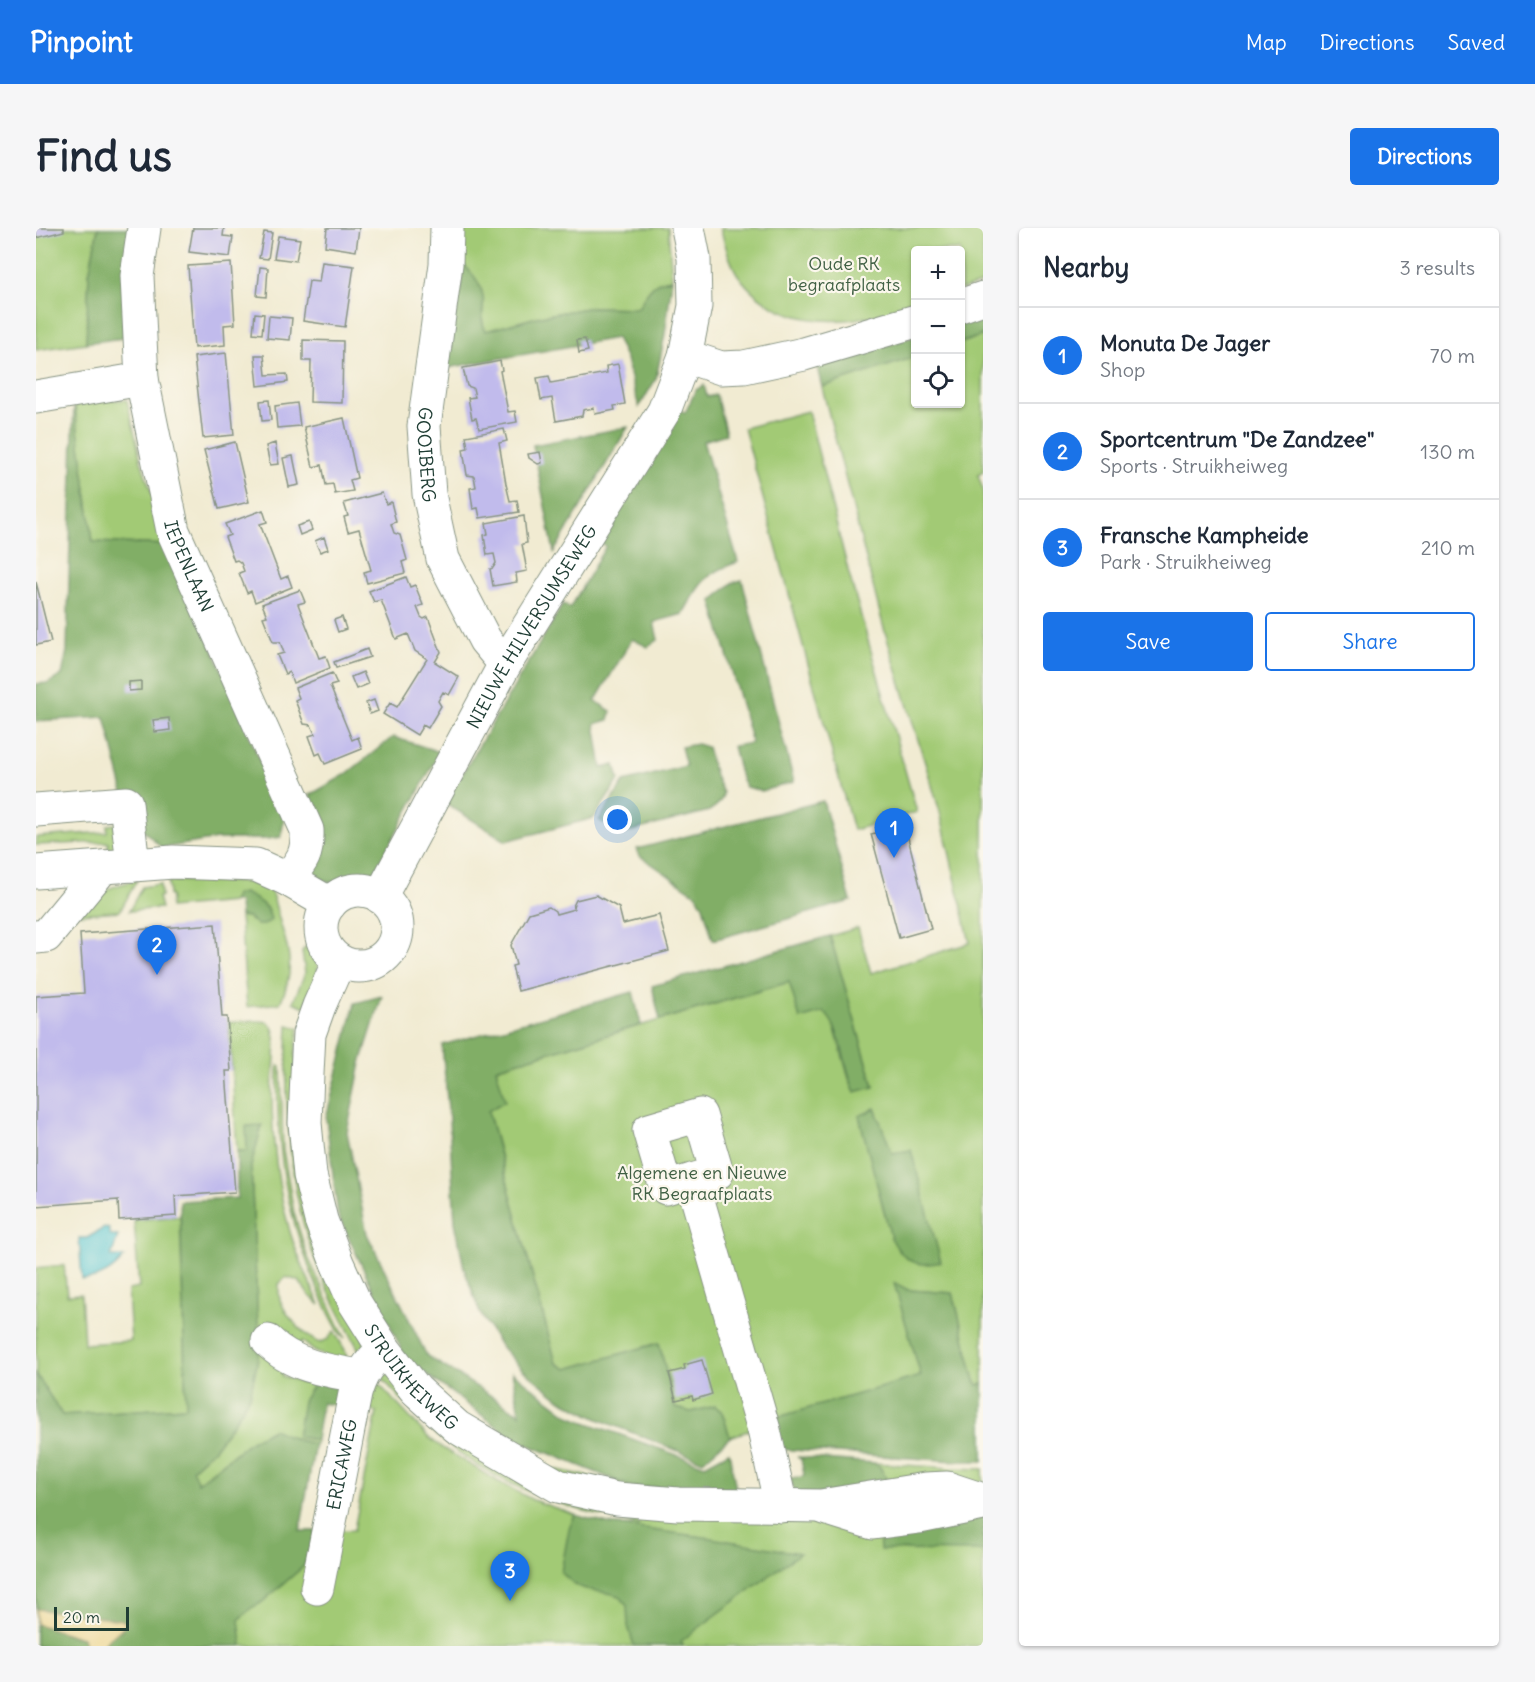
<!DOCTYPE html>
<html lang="en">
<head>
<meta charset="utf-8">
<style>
  :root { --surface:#fff; --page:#f6f6f7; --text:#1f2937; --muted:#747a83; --line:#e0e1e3; --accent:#1a73e8 }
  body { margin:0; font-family:Delius,sans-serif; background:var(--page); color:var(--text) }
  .controls { position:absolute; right:18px; top:18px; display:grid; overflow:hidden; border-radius:6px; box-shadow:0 2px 4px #0004 }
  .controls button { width:54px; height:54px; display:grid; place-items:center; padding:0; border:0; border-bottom:2px solid var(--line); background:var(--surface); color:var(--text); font:30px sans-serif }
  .scale { position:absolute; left:18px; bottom:15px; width:75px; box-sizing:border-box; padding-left:6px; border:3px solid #1f3d34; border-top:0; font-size:16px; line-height:21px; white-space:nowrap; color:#1f3d34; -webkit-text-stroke:4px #fbf7ec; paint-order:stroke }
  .you { position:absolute; left:582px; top:592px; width:21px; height:21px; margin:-15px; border:4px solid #fff; border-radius:50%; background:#1a73e8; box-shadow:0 0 0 9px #1a73e833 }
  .badge { display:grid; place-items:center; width:39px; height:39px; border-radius:50%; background:var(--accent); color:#fff; font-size:20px; font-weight:700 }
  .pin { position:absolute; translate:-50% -50px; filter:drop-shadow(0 2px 3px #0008) }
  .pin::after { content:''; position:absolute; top:32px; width:21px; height:18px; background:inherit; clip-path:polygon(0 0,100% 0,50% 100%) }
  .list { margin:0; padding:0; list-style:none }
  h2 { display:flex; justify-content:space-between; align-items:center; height:78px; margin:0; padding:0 24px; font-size:26px }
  h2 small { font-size:20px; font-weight:400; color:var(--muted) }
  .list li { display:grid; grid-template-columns:39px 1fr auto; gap:18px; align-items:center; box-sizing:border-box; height:96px; padding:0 24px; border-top:2px solid var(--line) }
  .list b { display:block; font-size:22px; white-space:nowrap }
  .list p { margin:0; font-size:20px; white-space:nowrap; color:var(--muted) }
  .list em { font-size:20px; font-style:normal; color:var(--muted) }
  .actions { display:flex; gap:12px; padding:18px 24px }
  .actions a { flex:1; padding:14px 0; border:2px solid var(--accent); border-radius:6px; text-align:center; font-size:21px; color:var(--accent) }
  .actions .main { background:var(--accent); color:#fff }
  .icon { flex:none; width:33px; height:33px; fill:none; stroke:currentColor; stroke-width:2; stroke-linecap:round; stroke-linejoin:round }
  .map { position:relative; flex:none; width:947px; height:1418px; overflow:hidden; border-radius:6px }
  header { display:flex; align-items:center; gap:36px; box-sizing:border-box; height:84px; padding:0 30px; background:var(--accent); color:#fff }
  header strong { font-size:28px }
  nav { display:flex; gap:33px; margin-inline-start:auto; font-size:21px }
  .intro { display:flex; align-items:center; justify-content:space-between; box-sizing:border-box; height:144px; padding:0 36px }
  h1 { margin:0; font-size:42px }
  .button { padding:15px 27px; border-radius:6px; background:var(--accent); color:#fff; font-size:21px; font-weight:700 }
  main { display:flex; gap:36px; padding:0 36px }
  aside { flex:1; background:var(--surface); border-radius:6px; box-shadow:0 2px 4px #0004 }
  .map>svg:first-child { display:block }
  .green { fill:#a2ca75; stroke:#608454; stroke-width:1.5; fill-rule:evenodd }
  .forest { fill:#81ae66; stroke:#50764d; stroke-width:1.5 }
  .sand { fill:#eeda9e; stroke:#868c69; stroke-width:1.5 }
  .water { fill:#59c6d0; stroke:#3c8282; stroke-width:1.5 }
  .building { fill:#c1bbec }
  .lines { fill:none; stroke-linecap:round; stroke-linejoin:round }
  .minor-casing { stroke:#889483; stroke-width:35 }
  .minor { stroke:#fff; stroke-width:33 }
  .labels { text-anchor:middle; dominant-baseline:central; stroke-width:4.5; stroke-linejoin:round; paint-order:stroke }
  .park-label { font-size:18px; fill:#406044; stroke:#fbf7ec }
  .street-label { font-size:18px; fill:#1f3d34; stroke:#fbf7ec }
</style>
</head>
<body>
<header>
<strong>Pinpoint</strong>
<nav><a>Map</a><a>Directions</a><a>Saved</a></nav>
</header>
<div class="intro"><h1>Find us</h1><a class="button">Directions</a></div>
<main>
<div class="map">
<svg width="947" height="1418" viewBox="0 0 947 1418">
  <rect width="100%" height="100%" fill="#fbf7ec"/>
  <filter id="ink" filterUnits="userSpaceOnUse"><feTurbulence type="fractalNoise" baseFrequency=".0167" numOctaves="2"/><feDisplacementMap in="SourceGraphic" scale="12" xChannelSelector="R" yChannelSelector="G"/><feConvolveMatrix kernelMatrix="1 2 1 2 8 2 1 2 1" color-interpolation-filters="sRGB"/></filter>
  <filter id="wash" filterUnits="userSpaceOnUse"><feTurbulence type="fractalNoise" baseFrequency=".008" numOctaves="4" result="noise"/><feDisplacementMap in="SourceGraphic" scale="24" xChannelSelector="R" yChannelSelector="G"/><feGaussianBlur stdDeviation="1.35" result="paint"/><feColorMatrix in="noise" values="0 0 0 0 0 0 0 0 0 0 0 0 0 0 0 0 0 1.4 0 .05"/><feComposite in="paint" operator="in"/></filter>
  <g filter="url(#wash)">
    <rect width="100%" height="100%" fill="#f1ebd2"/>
    <!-- green -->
    <path class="green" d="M0 0H62L53 46 50 115 0 122Z
      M425 0H632L636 51C615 53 612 63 602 80L557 79 505 88 450 103C443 92 449 81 447 69 445 55 436 45 426 35L428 19Z
      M684 0H947V55L925 62 924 22H880L879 77C818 97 746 107 702 47 693 34 689 15 684 0Z
      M947 107V244L942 247 947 262V1156L942 1157 939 1153 917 1065 872 1062 859 1055 885 1148 742 1189 739 1203 714 1202 694 1209 686 1184 679 1178 655 1184 639 1180 623 1115 531 1141 520 1135 452 882 468 873 460 840 753 754 796 791 813 851 819 863 838 858 794 708 822 700 835 745 934 715 904 584 847 397 786 159 879 129 880 176H924L925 115ZM839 881 856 925 875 923 863 1025 823 888Z
      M38 172H91L105 233 133 317 57 314Z
      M772 183 813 346 881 584 817 602 708 200Z
      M79 596 81 621H72V614L0 617V609L71 604V597Z
      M101 652 84 683 42 686C65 662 68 660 101 652Z
      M139 653 211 654 234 661C239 673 241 684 245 697 255 728 258 745 244 775L211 779 204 688 212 689 215 693 233 682 225 675 207 665 197 671V674L134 680 135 668H133L132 654Z
      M124 656 125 668 122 669 125 680 93 683 106 659Z
      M273 717C292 733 276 761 269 779L257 774 269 745 266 724 269 719Z
      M217 793C222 793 231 792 234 796 245 807 236 849 236 864 236 908 241 957 253 1000 260 1027 273 1052 284 1077L272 1066 263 1053 250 1049 243 1056C243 1062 242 1069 245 1074 251 1089 269 1109 284 1115L292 1111 298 1103 309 1122 312 1138 278 1123 266 1113 246 1148 266 1155 279 1154 261 1209 280 1212 279 1216 261 1212 236 1201 215 1213 161 1255 156 1241 178 1221 198 1194 214 1168 223 1125 215 938 226 897 211 923H201L193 794Z
      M252 797 263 800 259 827 329 1117 324 1124C307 1092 289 1059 276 1024 251 953 248 872 252 797Z
      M242 837 245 838 247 921 258 985 271 1027 309 1110 303 1104C256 1017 238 937 242 837Z
      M144 988 150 1179 26 1187 0 1146V1040L28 1037 31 1067 45 1066 48 1116 95 1113 92 1062 103 1060 98 992Z
      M355 1146 440 1225 749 1289 753 1294 947 1291V1418H0V1312L318 1302 341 1184 323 1181 338 1151 392 1209 408 1221 461 1253 497 1272 539 1287 535 1298 604 1297C587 1292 568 1289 551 1284 499 1269 445 1245 404 1210 382 1191 363 1169 343 1147Z
      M838 1235 914 1240 947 1241V1263L854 1259 844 1239Z"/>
    <!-- forest -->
    <path class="forest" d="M62 0H99L94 25 87 110 50 115 53 46Z
      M426 35C436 45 445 55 447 69 449 81 442 91 450 103L505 88 557 79 602 80C612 63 615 53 636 51L629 106 620 151 603 179 590 131 580 110 405 141 425 61Z
      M947 86V107L925 115 924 94Z
      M879 108V129L786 159 781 139Z
      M668 157 671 169 680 167 690 206 667 213 702 334C669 345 663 356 647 386L618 394 622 412 612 419 596 411 559 473 575 483 573 492 559 496 566 540 579 537 583 552 558 590 470 613 409 575 527 376 534 380 570 318 563 313 641 180 649 185 660 162Z
      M38 172 57 314 133 317 248 590 245 609 231 611H181L126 620 88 583 86 557 69 489 0 493V456L13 455 26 447 31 423Z
      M592 199 518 324 497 217Z
      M706 352 758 554 726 563 710 559 705 550 697 518 716 515 676 373 696 355Z
      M357 509 404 524 336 649C313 660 298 658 275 647L282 602 274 567 309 547Z
      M661 516 671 519 679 548 687 565C687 574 680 579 673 583L588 605 578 602 563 592 588 554 650 538 645 519Z
      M787 573 815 673 677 712 667 678 661 667 604 628 601 621Z
      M208 665C221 672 232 676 235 692L228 697H221L212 689 204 688 203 674H197L200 667Z
      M794 708 838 859 819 864C808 841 806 800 788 784L764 791 753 754 624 792 616 758Z
      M597 764 605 797 460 840 469 873 452 883 520 1135 531 1141 623 1115 639 1180 655 1184 679 1178 686 1184 694 1209 667 1233 562 1191 525 1172 487 1142 463 1116 444 1085 428 1040 419 994 413 892 406 817Z
      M346 768 325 835 311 904 331 1006 391 1128 484 1186 476 1144 535 1189 669 1237 693 1224 700 1261 596 1259 478 1211 370 1131 302 987 290 890 319 775Z
      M839 880 856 925 875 922 905 1034C878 1040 868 1033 855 1010L823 888Z
      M226 897 215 938 223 1125 214 1168 198 1194 178 1221 156 1241 162 1255 215 1213 237 1201 261 1212 279 1216 264 1303H280L268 1338 225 1375 215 1380 203 1392 206 1415 205 1418H72L69 1416 79 1405 86 1402 0 1381V1146L26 1187 150 1179 144 973 201 970V923H211L210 898Z
      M858 1055 872 1062 917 1065 939 1153 942 1157 947 1156V1233H919L742 1221 739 1203 742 1189 885 1148Z
      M309 1152 305 1178 286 1175 280 1212 261 1209 267 1173 279 1154Z
      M761 1229 838 1235 844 1239 854 1259 760 1268 754 1250 766 1249 768 1246 765 1231Z
      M539 1287 572 1296 675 1310 764 1325 645 1413 648 1418H598L592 1398 591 1378 584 1368C557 1360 546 1367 525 1344L533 1301Z
      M947 1287V1323L844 1322 843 1303Z
      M0 1396 47 1411 49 1418H0Z"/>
    <!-- sand -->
    <path class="sand" d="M0 1381 87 1392 91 1396 69 1415 72 1418H49L47 1410 0 1396Z"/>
    <!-- water -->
    <path class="water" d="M68 1000 73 1001 75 1008H82L75 1029H88C78 1043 63 1051 46 1052L43 1010H51Z"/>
    <g id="blocks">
      <!-- building -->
      <path class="building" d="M0 0H28V3L0 10Z
        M157 0H188L187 8 197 9 194 29 153 24Z
        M291 0H323L320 23 289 18Z
        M228 4 236 5 232 31 223 30Z
        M242 8 264 11 260 33 238 30Z
        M286 34 318 38 309 99 267 93 273 53 283 54Z
        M195 35 199 96 188 97 189 117 158 120 152 38Z
        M224 39 232 40 230 69 221 68Z
        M219 85 228 86 226 106 217 105Z
        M233 88 256 90 254 112 231 110Z
        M549 111 552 123 543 125 541 112Z
        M267 112 307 113 306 175 274 174 275 133H267Z
        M190 125 198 207 167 210 158 129Z
        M219 127H228L230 147 251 146 252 154 222 158Z
        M464 133 466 142 464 143 472 184 479 183 481 194 443 201 440 190 436 191 432 170 439 169 437 160 431 158 427 140Z
        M582 136 589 176 578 178 579 182 559 186 558 180 547 182 546 188 520 193 516 170 505 172 501 150 513 148 515 155 571 145 570 138Z
        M233 172 235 192 226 193 224 173Z
        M261 175 264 198 241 200 239 178Z
        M308 190 321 250 314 252 317 263 299 266 297 256 290 257 286 237 277 239 268 199Z
        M468 201 471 213 463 215 470 256 474 273 481 272 483 284 444 290 442 280 437 281 434 260 440 259 438 248 431 247 427 221 432 220 430 208Z
        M199 214 213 274 183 281 168 222Z
        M239 215 243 236 234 237 230 218Z
        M504 224 506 235 502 236 493 230 492 226Z
        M257 228 263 257 253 259 247 230Z
        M346 265 350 276 355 274 360 294 355 296 358 305 364 307 371 332 366 334 369 345 331 355 328 344 335 342 323 301 312 304 308 289 312 288 308 275Z
        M227 282 231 294 224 296 245 351 252 348 256 359 219 374 215 363 211 365 203 345 208 343 205 335 201 332 198 333 189 309 194 307 189 296Z
        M488 288 491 315 486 316 491 343 480 345 481 354 457 358 454 341 457 340 460 335 458 326 451 327 448 307 452 306 450 295Z
        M273 294 276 302 264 307 261 298Z
        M288 309 292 321 284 324 279 313Z
        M370 349 374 359 379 357 387 377 381 379 385 389 388 391 392 389 405 424 399 434 423 449 413 467 407 464 402 473 405 478 392 500 387 497 381 507 347 486 354 475 361 479 391 431 379 423 372 406 360 411 345 372 338 374 333 363Z
        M0 354 15 414 0 417Z
        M264 362 269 374 262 376 283 430 290 428 294 440 257 455 253 444 249 446 241 427 248 425 244 414H237L227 389 231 388 226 376Z
        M306 389 310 401 302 404 298 392Z
        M331 421 334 429 300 440 298 434Z
        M327 444 332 456 320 461 315 449Z
        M296 445 301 456 294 458 316 512 322 509 326 521 289 536 284 525 280 527 273 508 279 506 275 497 268 496 259 472 263 470 259 460Z
        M105 453V462L93 463V454Z
        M338 472 342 483 334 486 330 475Z
        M133 490 134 502 119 504 117 492Z
        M869 598 895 701 863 710 835 606Z
        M560 667 583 680 587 696 623 687 633 723 482 763 476 738 480 737 475 717 493 685 513 679 519 683 520 686 538 681 537 678 540 672Z
        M179 696 186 789H191L195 843H190L199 964 139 968 140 988 83 992 82 972 0 978V768L48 765 44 706Z
        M666 1132 676 1166 657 1172 656 1168 640 1172 633 1145 649 1141 648 1137Z"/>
    </g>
  </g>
  <g filter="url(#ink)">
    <use href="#blocks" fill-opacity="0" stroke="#889483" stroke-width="1.5"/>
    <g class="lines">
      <defs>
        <g id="minor">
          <path id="s1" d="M108 0 101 48 106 151 137 303 271 602C272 627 266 633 251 651"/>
          <path id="s2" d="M411 0 410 36 388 198 393 266 407 331 449 412 469 436"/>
          <path d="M924 78 947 70"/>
          <path d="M649 128 685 140 708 139 768 126 880 93"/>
          <path d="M0 169 106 151"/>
          <path d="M0 582 90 575 97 637 137 634 220 637 251 651 294 676"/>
          <path d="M0 644 67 639"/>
          <circle cx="323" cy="700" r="38"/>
          <path id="s3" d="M344 669 469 436 628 183 649 128 659 78 658 30 652 0"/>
          <path d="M0 709 10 708 67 639 97 637"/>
          <path id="s4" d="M303 733 283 778 273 806 271 846 269 895 274 947 285 992 301 1035 319 1075 348 1121 380 1162 421 1199 522 1258 581 1271 642 1276 785 1278 890 1261 911 1260 947 1272"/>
          <path d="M656 952 630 960 613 902 664 887 681 945 656 952 728 1202 745 1278"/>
          <path d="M232 1113C256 1138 292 1143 324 1148"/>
          <path d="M789 1280 837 1295 883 1289 947 1276"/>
          <path id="s5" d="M281 1360 319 1166C324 1147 333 1134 348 1121"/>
        </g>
      </defs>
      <!-- minor casing -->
      <use href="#minor" class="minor-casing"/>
      <!-- minor -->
      <use href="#minor" class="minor"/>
    </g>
  </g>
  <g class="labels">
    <!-- park labels -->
    <g class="park-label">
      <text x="808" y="35">Oude RK<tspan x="808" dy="21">begraafplaats</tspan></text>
      <text x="666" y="944">Algemene en Nieuwe<tspan x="666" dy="21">RK Begraafplaats</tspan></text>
    </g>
    <!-- street labels -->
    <g class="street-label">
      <text stroke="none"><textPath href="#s2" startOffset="228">GOOIBERG</textPath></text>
      <text stroke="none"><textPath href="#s1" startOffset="345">IEPENLAAN</textPath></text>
      <text stroke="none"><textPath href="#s3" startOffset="310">NIEUWE HILVERSUMSEWEG</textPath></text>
      <text stroke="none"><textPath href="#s4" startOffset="450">STRUIKHEIWEG</textPath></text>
      <text stroke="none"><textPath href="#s5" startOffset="126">ERICAWEG</textPath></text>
    </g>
  </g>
</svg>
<div class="controls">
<button>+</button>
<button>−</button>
<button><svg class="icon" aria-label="locate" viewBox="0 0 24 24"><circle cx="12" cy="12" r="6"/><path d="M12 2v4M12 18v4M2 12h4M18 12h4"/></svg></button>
</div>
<div class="scale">20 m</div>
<div class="you"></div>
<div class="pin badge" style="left:858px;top:630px">1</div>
<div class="pin badge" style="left:121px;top:747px">2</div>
<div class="pin badge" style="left:474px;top:1373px">3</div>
</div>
<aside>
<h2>Nearby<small>3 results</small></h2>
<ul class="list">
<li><span class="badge">1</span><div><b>Monuta De Jager</b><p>Shop</p></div><em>70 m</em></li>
<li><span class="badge">2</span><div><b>Sportcentrum &quot;De Zandzee&quot;</b><p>Sports · Struikheiweg</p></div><em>130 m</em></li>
<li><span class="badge">3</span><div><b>Fransche Kampheide</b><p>Park · Struikheiweg</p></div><em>210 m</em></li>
</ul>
<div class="actions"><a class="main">Save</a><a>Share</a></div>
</aside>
</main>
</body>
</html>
